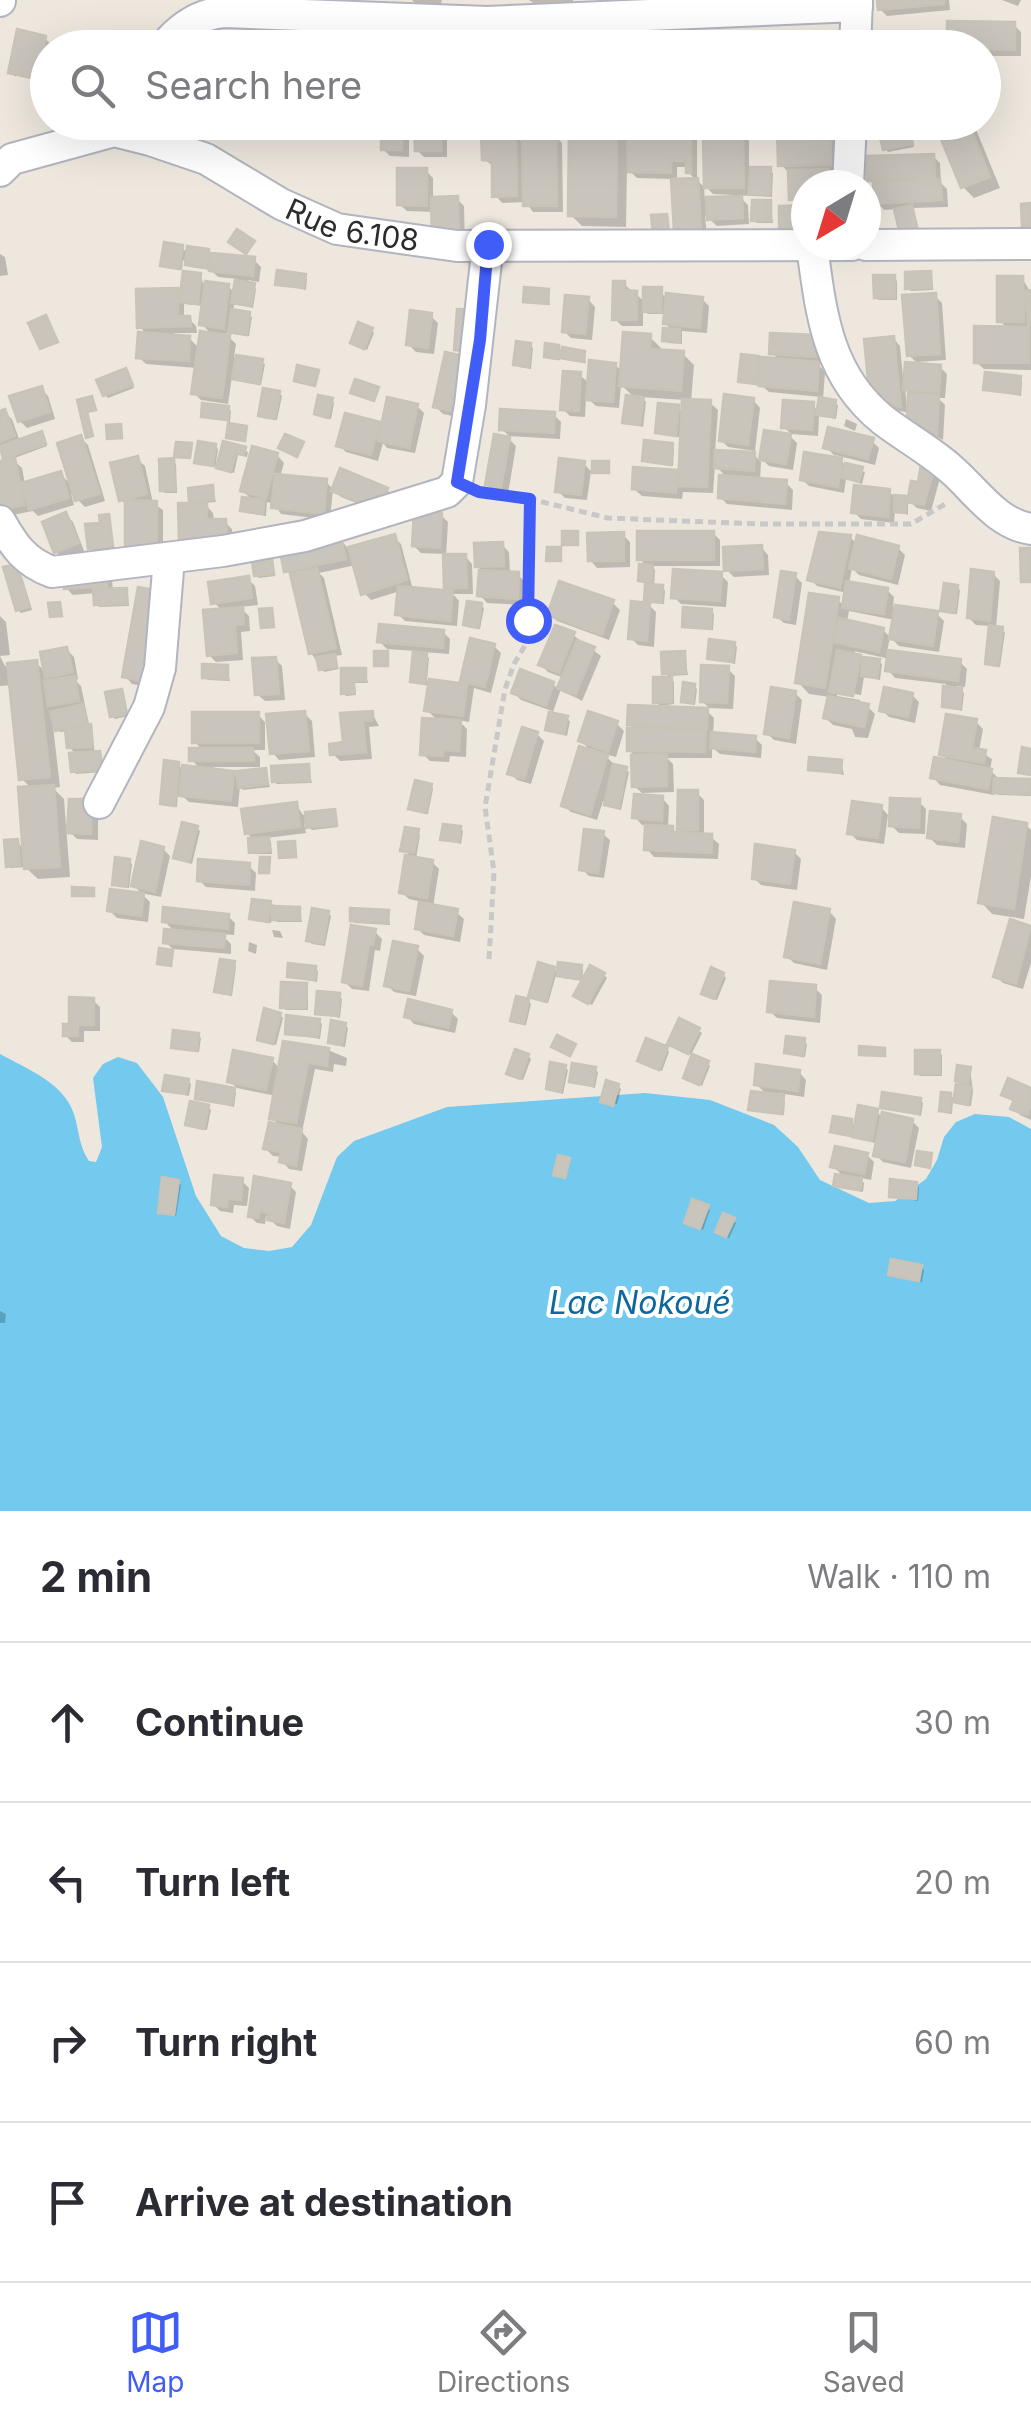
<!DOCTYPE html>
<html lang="en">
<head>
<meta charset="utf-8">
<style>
  :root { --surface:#fff; --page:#f2f2f3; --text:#2b2b33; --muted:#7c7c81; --line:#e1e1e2; --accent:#405df8 }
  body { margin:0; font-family:Inter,sans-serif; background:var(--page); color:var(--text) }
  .compass { position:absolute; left:791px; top:170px; width:90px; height:90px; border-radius:50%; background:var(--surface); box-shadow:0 10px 40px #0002; rotate:218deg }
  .stop { position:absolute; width:30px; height:30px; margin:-22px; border:8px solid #405df8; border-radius:50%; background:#fff }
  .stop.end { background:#405df8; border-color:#fff; box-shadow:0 2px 10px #0008 }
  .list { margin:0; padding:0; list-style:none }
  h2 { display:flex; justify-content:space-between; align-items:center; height:130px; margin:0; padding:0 40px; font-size:42px }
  h2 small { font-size:32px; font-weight:400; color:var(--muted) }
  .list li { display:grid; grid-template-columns:65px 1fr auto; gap:30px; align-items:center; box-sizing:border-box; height:160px; padding:0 40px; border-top:2px solid var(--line) }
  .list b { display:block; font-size:38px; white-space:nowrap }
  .list em { font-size:32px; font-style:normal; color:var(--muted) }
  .icon { flex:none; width:55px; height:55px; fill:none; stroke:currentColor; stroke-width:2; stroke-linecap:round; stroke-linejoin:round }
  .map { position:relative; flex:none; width:1031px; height:1511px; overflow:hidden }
  .search { position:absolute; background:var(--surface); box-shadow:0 10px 40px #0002; left:30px; right:30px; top:30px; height:110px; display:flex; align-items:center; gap:25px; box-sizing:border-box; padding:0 35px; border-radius:55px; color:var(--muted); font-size:38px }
  .sheet { height:770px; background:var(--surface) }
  nav { display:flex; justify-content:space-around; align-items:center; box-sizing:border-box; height:140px; border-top:2px solid var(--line); background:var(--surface); font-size:28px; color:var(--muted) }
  nav a { display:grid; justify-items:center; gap:5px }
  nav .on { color:var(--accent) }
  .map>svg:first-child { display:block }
  .water { fill:#73c9ee }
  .shadow { fill:#0003; fill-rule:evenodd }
  .building { fill:#c9c5bd; stroke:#c9c3b8; stroke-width:2.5 }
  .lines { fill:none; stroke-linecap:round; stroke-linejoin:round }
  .street-casing { stroke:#b2b4bf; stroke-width:34 }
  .path { stroke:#c8c8c8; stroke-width:5; stroke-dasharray:8 5; stroke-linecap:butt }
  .street { stroke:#fff; stroke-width:30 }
  .route { stroke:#405df8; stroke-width:12 }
  .labels { text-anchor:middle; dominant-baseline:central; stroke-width:8; stroke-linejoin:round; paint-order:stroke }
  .street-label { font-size:30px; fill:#2c2c2c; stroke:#fff }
  .water-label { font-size:32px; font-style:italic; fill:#0f689d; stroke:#fff }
</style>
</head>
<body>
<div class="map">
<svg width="1031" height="1511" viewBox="0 0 1031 1511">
  <rect width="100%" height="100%" fill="#ede7de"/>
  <!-- water -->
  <path class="water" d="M0 1054C27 1069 64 1083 74 1114 79 1130 79 1147 89 1161L96 1162 102 1147 93 1078 103 1064 118 1057 137 1063 163 1097 196 1196 221 1236 244 1248 269 1251 292 1247 311 1225 337 1157 354 1141 447 1107 645 1093 710 1100 774 1125 798 1147 820 1180 869 1203 895 1201 926 1179 937 1160 944 1137 956 1122 975 1114 1009 1117 1031 1129V1511H0Z"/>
  <!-- shadow -->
  <path class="shadow" d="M412 0H442L441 4 415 3Z
    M529 0H573V14L552 16Z
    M879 0H949L950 10 887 16 880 9Z
    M1002 0H1021L1018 6Z
    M1014 25 1021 32V56H984V48Z
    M44 38 52 45 48 48 45 78 16 72V77L11 72Z
    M296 39H304L307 48H296Z
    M984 61 986 64 987 81 984 82Z
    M317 122H376V129L323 128Z
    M383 122H409V157L390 156 383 149Z
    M417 122H447V157H424L417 150Z
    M715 122H776V128H829L836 135 837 171H827L834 179 835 185H806V235H789L781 228 801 208 792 198 788 172 781 164 780 132 739 131 749 141V169L773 173 772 197 713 194 706 187 726 134Z
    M937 122H973L1000 188 974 198 963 187Z
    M616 129 630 143 690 132 697 139V180L704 187 705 200 741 198 748 205 749 224 717 226 705 215 707 237 676 230 673 179 637 178 627 168 626 227 582 226 571 215ZM677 167H688V172L696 180 677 181Z
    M908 129 914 147 888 152 885 149Z
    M515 135 525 145 555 136 562 143 563 212H533L526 202 502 203 495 195 494 167 484 159Z
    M933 156 940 163 941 183 947 189 948 207 913 208 920 238 897 209 884 210 877 202 876 186 869 180Z
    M426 171 433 178V199H457L464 206 465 246 434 212 407 211 399 204Z
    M770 203 773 223H757L754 220Z
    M182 248 189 254 208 251 212 255 254 260 261 267 259 282 248 280 256 289 253 308 234 304 233 312 252 317 249 336 225 333 236 344 234 357 265 364 261 385 238 381 232 376 228 404 201 400 194 393 197 368 146 364 139 357 148 336 140 327 177 291 182 296 200 275 203 283 228 286 235 293 238 279 218 277 211 270 190 267 183 260 182 270 166 268 163 265ZM184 304 204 306 202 324 212 335 200 349 189 338 174 337V333H197L196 326 189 319H184Z
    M0 254 5 257 8 275 0 276Z
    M930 274 933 290 911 291 908 288Z
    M304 276 307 279 306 290 278 284Z
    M894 278 897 281V300H879L876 297Z
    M1022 278 1031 293V370L984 369 976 362 1008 329 1000 321Z
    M624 284 646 303 661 290 664 296 702 299 709 306 707 333 682 331V344L668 343 665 340 673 331 665 323 666 314H648L643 308V326H622L615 319Z
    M548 291 550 305 526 301Z
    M935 296 942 303 946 360 916 362 909 355Z
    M588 299 595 307 592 340 571 338 564 331Z
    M431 316 438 323 434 354 416 352 408 344Z
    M485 320 467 419 443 414 436 407 466 359 457 349Z
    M371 330 374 333 367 350 356 345Z
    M650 337 661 348V352L683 354 694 365 691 402 710 403 718 410 715 452 754 455 761 462 760 481 786 483 793 490 792 510 727 504 720 497 727 478 715 465 713 493 683 492 682 499 642 496 634 489 636 470 681 473 683 438 657 433 678 408 684 414 685 400 641 397 646 402 643 427 625 422 635 398 621 385 619 408 596 406 586 397 585 417 570 416 563 409 580 375 590 384 615 365 623 372Z
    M816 337 822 363 816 362 825 372 823 400 838 405 836 419 819 416 818 436 791 434 784 427 812 405 819 411 821 397 769 392 759 383V386L741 381 758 358 763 364 780 361 772 353Z
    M893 338 900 346 903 377 940 367 947 374 945 398H938L945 405 943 440 917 426 909 419 910 413 880 407ZM905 388 911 394 910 409H907Z
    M530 345 533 348 531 369 519 367 516 365Z
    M558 347 563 352 584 354 586 363 566 360 560 355V360L549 359 546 356Z
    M126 371 134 388 108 398 105 395Z
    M1019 379 1022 382 1021 396 986 389Z
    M41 389 48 396 55 419 27 428 20 421Z
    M279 393 282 396 277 420 263 418 260 415Z
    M332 400 334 403 331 419 319 416 316 414Z
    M753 400 760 408 755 451 728 447 721 440Z
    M417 406 424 413 415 453 387 448 383 443 378 461 346 452 339 445 378 425 383 429Z
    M228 408 231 411 230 422 203 416Z
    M4 412 12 419 20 442 44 437 47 446 12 459 22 468 25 484 60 474 74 487 81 438 88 445 105 501 85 507 71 493 74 505 38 516 33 511 7 516 0 464 9 462 0 451V413Z
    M554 415 561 422 560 439 509 436 502 429Z
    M846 419 857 424 855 431 844 426Z
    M790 436 797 443 793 470 769 466 762 459Z
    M509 439 516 446 508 494 495 492 488 485Z
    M872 441 879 448 875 465 835 455 845 465 865 472 862 484 846 479 844 493 809 486 802 479 839 460 826 447Z
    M224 444 248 452 247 457 238 455 234 473 222 470 216 464 215 467 197 462 215 446 218 449 216 463H220Z
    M671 446 674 449 673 466 645 461Z
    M277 455 284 463 280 477 326 482 334 490H387L394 497 387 515 341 497 333 489 330 520 281 514 274 504 267 502 266 516 246 513 243 510 253 501 243 491Z
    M137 459 145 466 153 503 163 510V555L121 499Z
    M173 461 176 464 177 493H165L162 490Z
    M924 461 942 471 931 511 917 508 909 501 920 485Z
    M584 464 591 471 587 500 565 498 558 491Z
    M212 488 216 502 204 503 213 513 214 522H225L232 529 233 547 188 548 196 506 192 501Z
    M889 492 895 497 908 501V515L895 510 894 523 861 519 854 512Z
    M66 515 73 522 84 551 64 559 56 552Z
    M441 515 448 522 446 557 465 556 472 564 473 594H453L459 601 457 626 405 621 398 614 400 591 371 600 364 593 356 565 319 573 324 578 342 655 334 656 339 669 324 672 311 653 293 577 287 571 339 537 348 549 394 537 401 544 413 590 453 594 446 587 445 554 421 553 414 546Z
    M108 516 114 549 94 551 91 548Z
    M713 533 720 540V566H651L655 570 654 587 665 590 664 604 650 603 647 600 648 584 640 580 647 567 640 559Z
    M623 535 630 542V567L597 568 590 560Z
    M850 537 857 544 898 548 905 555 898 585 859 575 852 568 849 584 887 590 894 597 893 607 937 614 944 621 939 652 899 646 892 639 895 620 849 611 847 622 883 630 890 637 887 652 960 662 967 669 965 687 956 686 964 693 962 711 944 706 946 684 895 678 888 670 890 659 854 651 865 662H879L882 664 880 680 864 677 861 695 837 691V696L860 700 859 705 868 707 875 714 868 738 855 737 852 729 833 725 826 718 830 697 809 694 798 682 838 600 845 607 847 593 817 586 810 579Z
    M502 545 509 552 510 574 518 575 525 582 524 605 487 603 480 595 481 570 477 566Z
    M761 547 768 555 769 575 734 577 727 570Z
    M270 555 275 576 259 578 256 575Z
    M6 569H19L32 610 21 613 18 610Z
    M993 574 1000 581 996 628 1005 632 1000 667 987 663 992 626 976 625 969 618Z
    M721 575 728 582 726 607 681 604 674 597Z
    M795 576 802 583 796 625 784 623 776 616Z
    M112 579 113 591 128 594 129 606 99 607 96 593 73 595 66 588Z
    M248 579 255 586 258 605 240 607 249 616 250 631 241 632 243 660 216 662 209 655 222 611 214 602Z
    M957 587 960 590 957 614 946 613 943 610Z
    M164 594 156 688 132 684 125 676Z
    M613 603 620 610 609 640 557 621 550 614Z
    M481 605 484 608 480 629 468 627 466 624Z
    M649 605 656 612 654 647 638 645 631 638Z
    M711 611 714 614 713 630 685 626Z
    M0 616 6 622 10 655 0 656Z
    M443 632 450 639 449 654 423 652 429 658 427 681 462 686 472 641 494 646 501 653 491 693 474 688 469 722 458 720 467 729 466 757 450 756 449 762 430 761 423 754 438 721 427 710 430 686 413 681 415 651 387 649 380 642Z
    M573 635 601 656 582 701 561 689 552 715 570 721 567 736 548 729 552 711 521 700 514 693 553 684 559 690 564 678 548 672 541 665Z
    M734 644 737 647 735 664 709 658Z
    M66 649 74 657 78 679 75 680 81 686 95 753 102 756 103 772 76 774 73 771 77 755 69 747 68 731 60 732 53 726 60 787 53 788 64 799 70 877 38 879 25 867 11 868 8 865 17 842 25 850 32 789 22 779 11 685 0 686V656L5 666 36 663 47 673Z
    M684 654 688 675 668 676 674 682V704L660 706 656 702 671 679 665 673Z
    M275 659 282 666 285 700 265 701 257 694Z
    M227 667 230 681 208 680 205 677Z
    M728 669 735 676 733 709 709 708 702 701Z
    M365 670 368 683H355L356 695 346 696 343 693V671Z
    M694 686 697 689 695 705 686 704 684 701Z
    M121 692 128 716 115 719 112 716Z
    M795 693 802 700 796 744 774 740 767 733Z
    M912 695 919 702 915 723 889 717 882 710Z
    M707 711 714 718 713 735 755 738 762 745 761 758 720 754 712 747V758H667L673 764 674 792 642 793 634 786V755L629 750 636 731 630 724Z
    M372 713 379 726 369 727 372 759 340 761 333 754 346 745 343 715Z
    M305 714 312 721 315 757 279 760 272 752Z
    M258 715 265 722V750H252L260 757V767H214L213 771 233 773 239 780 265 770 270 787 243 790 240 786 238 807 189 802 178 792 177 807 162 803 178 764 181 768 201 770 192 760 203 751 195 742Z
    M975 721 983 729 979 751 992 759 990 770 998 778 1031 782V796L998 795 995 791 994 795 940 785 933 777 950 763 942 754Z
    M617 724 624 731 616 757 602 753 614 764 629 772 621 810 609 807 603 801 597 820 571 812 564 805 593 753 581 741Z
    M537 734 544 741 531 784 517 780 510 773Z
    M841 762 844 775 811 769Z
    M308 767 312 783 277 784 274 781Z
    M431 786 433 789 428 814 414 811 411 808Z
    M697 793 704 800V836L711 837 719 844 718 859 654 857 647 849 648 825H642L635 817 662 798 669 806 668 828 687 836 679 829Z
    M919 802 926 809 925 834 899 833 892 826Z
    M296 804 303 815 334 812 338 827 312 830 304 823 306 833 267 838 271 842 272 854H254L252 852 254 840 247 833Z
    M881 807 888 815 884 844 857 840 850 833Z
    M98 809V840L77 839 69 831Z
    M960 817 967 824 965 848 937 845 929 837Z
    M1026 825 1031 830V876L1024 919 992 914 981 902Z
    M197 828 200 831 192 864 179 860 176 857Z
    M460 828 463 831 461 844 443 839Z
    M417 832 420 835 416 859 432 862 439 869 433 907 456 912 464 919 460 942 424 935 417 928 422 902 409 899 401 892 408 853 403 850Z
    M602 833 610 840 604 878 589 876 582 869Z
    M163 849 170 856 161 897 141 893 134 886Z
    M794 852 801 859 797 890 761 885 754 878Z
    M129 861 132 864 129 888 118 887 115 884Z
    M249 866 256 873 255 891 206 887 199 880Z
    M143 895 150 902 148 922 117 918 109 910Z
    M270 904 299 909 302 922H277L272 916 271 923 255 921 252 918Z
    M829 911 836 919 827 970 794 963 787 956Z
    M388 912 390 925 355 923 352 920Z
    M328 913 331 916 325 946 312 944 309 941Z
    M228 916 235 923 234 935 221 934 231 944V954L173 949 165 942 175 932 164 921Z
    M1012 923 1031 929V963L1023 989 1003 983 996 976Z
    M272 930 280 931 283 938 274 937Z
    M375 932 382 939 380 951 375 950 369 991 352 989 344 981Z
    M249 942 257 945 256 954 248 951Z
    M416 948 424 956 416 996 394 992 387 985Z
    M234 964 236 967 232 996 220 994 217 991Z
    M581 967 583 970 582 981 562 978 557 972 548 1003 531 996 554 969 559 974Z
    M315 968 318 971 317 982 290 976Z
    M604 975 607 978 592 1005 579 998Z
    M723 975 726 978 717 1000 706 996Z
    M305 985 308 988V1010H286L283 1007Z
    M815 988 822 995 820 1023 777 1018 770 1011Z
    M339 996 342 999 340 1018 317 1013Z
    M93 1000 100 1007V1031H84V1042H72L65 1035Z
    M528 1001 531 1004 526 1025 516 1023 513 1020Z
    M451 1012 458 1019 455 1033 414 1024 407 1016Z
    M280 1015 283 1018 276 1045 262 1042 259 1040Z
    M681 1021 702 1033 691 1055 673 1046Z
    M319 1022 322 1024 320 1039 287 1033Z
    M345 1025 348 1028 345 1047 334 1045 331 1042Z
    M198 1035 201 1038 199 1052 173 1047Z
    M804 1041 807 1044 805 1057 787 1052Z
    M285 1044 328 1050 347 1058 346 1066 334 1064 333 1072 315 1069 302 1132 308 1139 302 1171 289 1169 282 1161 283 1157 273 1156 266 1149 281 1127 272 1118 276 1096 237 1088 229 1081 272 1060 280 1069Z
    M667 1049 669 1052 662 1071 643 1063Z
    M939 1053 942 1055V1076H920L917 1073Z
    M528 1056 531 1059 523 1080 512 1076Z
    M707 1063 710 1066 702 1086 686 1078Z
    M565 1068 568 1070 563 1094 551 1091 548 1088Z
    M970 1069 973 1091 971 1106 958 1104 953 1099 952 1114 944 1113 942 1110 950 1095 955 1100 964 1087 957 1080Z
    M595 1070 598 1072 595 1088 572 1081Z
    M799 1072 806 1080 804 1097 778 1093 785 1101 784 1115 751 1109 768 1096 756 1084Z
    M188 1081 191 1084 189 1096 165 1090Z
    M618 1086 621 1089 617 1104 603 1100Z
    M234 1090 236 1093 234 1107 197 1098Z
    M1031 1090V1120L1020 1115 1013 1108 1015 1103 1004 1094Z
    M920 1100 923 1103 921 1116 883 1107Z
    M208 1107 211 1110 207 1130 188 1124Z
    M877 1112 883 1118 912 1121 919 1128 911 1168 883 1162 876 1155 878 1144 833 1131 851 1122 856 1127Z
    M867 1155 874 1162 871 1180 857 1177 864 1183 863 1192 839 1188 836 1185 845 1178 833 1166Z
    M242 1181 249 1188 247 1206 234 1205 233 1213 220 1211 213 1204Z
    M178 1182 181 1185 176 1216 164 1215 161 1212Z
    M916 1184 919 1187 918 1201 891 1196Z
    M289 1185 296 1192 290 1229 277 1226 266 1216 265 1224 257 1223 250 1216Z
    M707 1207 710 1210 703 1230 687 1223Z
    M733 1221 736 1223 729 1238 720 1234Z
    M921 1267 924 1270 922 1282 891 1274Z
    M0 1311 6 1314 5 1323H0Z"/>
  <!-- building -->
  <path class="building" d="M877 0H944V4L878 10Z
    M947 21 1015 22V50L947 48Z
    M17 29 46 36 37 79 8 73Z
    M381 122H403L402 150H381Z
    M414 122H441V151H415Z
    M934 122H968L990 177 961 188Z
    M830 125 831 165 778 166 777 126Z
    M569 126 617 127 616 217 568 216Z
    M909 127 913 144 883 150 879 133Z
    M627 128 691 129V173H686V161H671V173L628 172Z
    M743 131 744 188H704L703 132Z
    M481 132H516L517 196 492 197V161L482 160Z
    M522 133H556L557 206H523Z
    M934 154 935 178 867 181 866 156Z
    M750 167H771L770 195 749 194Z
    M397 168H427V206L397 205Z
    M828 169 829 185H806V199L789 200 788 170Z
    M698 178 701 230 674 231 671 179Z
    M940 179 942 200 874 204 873 182Z
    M458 196 459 239 432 240 431 197Z
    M742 196 743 218 707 220 706 197Z
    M752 200H771V221H751Z
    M1031 203V226L1022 227 1021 204Z
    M806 205V228L779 229V206Z
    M912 205 919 235 901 239 894 209Z
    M667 214 669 232 653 234 651 215Z
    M237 229 255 241 246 254 228 242Z
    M164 242 183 245 180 269 160 266Z
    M187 246 209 249 207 268 185 265Z
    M211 253 255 257 253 276 209 271Z
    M277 270 306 274 304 288 275 285Z
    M183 271 201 273 198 304 179 302Z
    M931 271 932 288 905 289V272Z
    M873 275H895V298H874Z
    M997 276H1023L1024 322H997Z
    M235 280 255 283 251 306 231 303Z
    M205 281 229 284 224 329 199 325Z
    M613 281H625V290L637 291V320H612Z
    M524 287 549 289 548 304 523 302Z
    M643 287H662L661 312H643Z
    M178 288V316H190L191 326 137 328 136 289Z
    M1031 290V325H1028L1025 291Z
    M666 293 703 297 700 328 663 324Z
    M936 293 940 354 907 356 902 295Z
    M565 295 589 297 585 334 562 332Z
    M231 309 250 312 247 335 228 332Z
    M457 309 479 310 476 352 454 350Z
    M410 310 432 313 428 348 406 345Z
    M46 315 58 342 40 349 28 323Z
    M358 322 373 328 364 349 350 343Z
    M974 326 1029 327V363H974Z
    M663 328 680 329V342L662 341Z
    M200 331 230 335 222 398 191 394Z
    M138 332 190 336 189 361 136 358Z
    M623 332 651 334 650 349 684 351 681 391 619 386Z
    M770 333 817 335 816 357 769 354Z
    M894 336 901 407 870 401 864 339Z
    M516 341 531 343 529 367 513 365Z
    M545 343 559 345 558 359 544 357Z
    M562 347 585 351 584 362 560 358Z
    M445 352 472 358 461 413 433 407Z
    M741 354 759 356 757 384 738 382Z
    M236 355 263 359 259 384 232 379Z
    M761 357 819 362 817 391 759 386Z
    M589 360 616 363 613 402 586 400Z
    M905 362 941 365 939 392 903 390Z
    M297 365 319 370 315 386 294 381Z
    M126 368 133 385 103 396 96 380Z
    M563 371 581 372 579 411 560 410Z
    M985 372 1021 376 1019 394 983 390Z
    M355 379 379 387 374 401 350 393Z
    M42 386 50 412 18 422 9 396Z
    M263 388 280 391 275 419 258 416Z
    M908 393 939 395 937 435 907 420Z
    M724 394 754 398 748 445 719 441Z
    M318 395 333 398 328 418 314 414Z
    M626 395 644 397 640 425 622 423Z
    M92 396 96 410 87 412 93 436 86 438 77 400Z
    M387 397 418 404 409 448 378 441Z
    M819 397 836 400 834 417 816 415Z
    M682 399 711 400 707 487 678 486Z
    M783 400 814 402 812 430 781 428Z
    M202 403 229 406 228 420 201 417Z
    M658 403 679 405 676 436 655 433Z
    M5 409 15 436 0 442V411Z
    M500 409 555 412 554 433 499 430Z
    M345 413 380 422 371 455 336 446Z
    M228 423 247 426 245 441 226 438Z
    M121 424 122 438 107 439 106 425Z
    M828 427 874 438 868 459 823 448Z
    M764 430 791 434 786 464 759 460Z
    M42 431 46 444 3 459 0 446Z
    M285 434 304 442 297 457 278 448Z
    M494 434 510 437 501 488 485 485Z
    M81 435 100 494 75 501 57 443Z
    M644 440 673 443 671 465 642 461Z
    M198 441 216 444 213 466 194 463Z
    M223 441 246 447 244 455 236 453 231 472 216 468Z
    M176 442 192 443 190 458 174 457Z
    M252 446 278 453 266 498 240 491Z
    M715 450 755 452 754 471 714 468Z
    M804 452 842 458 838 487 800 480Z
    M138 456 147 494 119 501 110 463Z
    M15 458 24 505 0 510V461Z
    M174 458 175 491H160L159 459Z
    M559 458 585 461 581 495 555 492Z
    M922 458 936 462 924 505 907 502 911 481 918 482Z
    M592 461H609V473H592Z
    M845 463 863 467 859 482 841 477Z
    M633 467 677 470 676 493 632 489Z
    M340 468 388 488 380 510 331 491Z
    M61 471 69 498 29 510 21 483Z
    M275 474 327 479 324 514 271 508Z
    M719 475 787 480 785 504 718 498Z
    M213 485 214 500 189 502 188 488Z
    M854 485 890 489 888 517 851 513Z
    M894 495 906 496V513L894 512Z
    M242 497 265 500 263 514 240 511Z
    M125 500 157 501V549L125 548Z
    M178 503H207V519H226L227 541H179Z
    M414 511 442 513 440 548 412 546Z
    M66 512 79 543 54 553 42 522Z
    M109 514 113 546 88 549 85 524 100 523 99 515Z
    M562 531H578V545H562Z
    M637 531H714V560H637Z
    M624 532V561H588L587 533Z
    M819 532 851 535 840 588 807 580Z
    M340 534 346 559 284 572 279 546Z
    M395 534 407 580 361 595 348 547Z
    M857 535 899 546 891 579 849 568Z
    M503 542 504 566 475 567 474 543Z
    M762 545 763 569 724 571 723 547Z
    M547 547H561V561H546Z
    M1020 548H1031V582H1021Z
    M271 552 274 574 254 576 251 554Z
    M443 554H466L467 588H444Z
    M17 564 30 607 16 611 3 567Z
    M639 564 653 565 652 583 638 581Z
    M317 568 336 648 309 654 290 574Z
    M106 569 107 586 64 589 62 573Z
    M673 569 722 572 720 601 671 598Z
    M971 569 994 572 990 621 967 618Z
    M479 570 519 572 518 599 477 596Z
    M781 571 796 573 789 620 774 617Z
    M249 576 252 598 211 604 208 582Z
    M559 581 614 600 602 635 547 615Z
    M846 581 888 588 884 614 842 608Z
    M944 583 958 585 955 613 940 611Z
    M645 584 663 585 662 602 644 601Z
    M398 586 453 591 450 621 395 615Z
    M138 587 165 592 149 682 122 677Z
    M127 588V604L94 605 93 589Z
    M809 593 839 597 825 688 795 683Z
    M467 601 482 603 478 628 463 625Z
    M631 601 650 603 647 641 628 639Z
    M60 602 62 616 50 617 48 603Z
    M895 605 938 611 933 646 889 639Z
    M243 607 244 624 235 625 237 653 207 656 203 610Z
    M683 607 712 609 711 629 682 627Z
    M272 608 274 627 261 628 259 609Z
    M839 618 884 628 879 652 834 642Z
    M379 624 444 630 443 648 377 642Z
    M555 625 575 632 559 673 538 665Z
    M989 625 1003 627 998 666 985 664Z
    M470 638 495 644 485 687 460 681Z
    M709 639 735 642 733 662 707 659Z
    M577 640 595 647 575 696 557 688Z
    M67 647 73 672 45 678 40 652Z
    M837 650 861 655 853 696 829 692Z
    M888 650 961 659 958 681 885 671Z
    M374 651H388V666H374Z
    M413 651 427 653 425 684 410 682Z
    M685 651 686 673 662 674 661 652Z
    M335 654 337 667 319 670 316 657Z
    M276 657 279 694 255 695 252 658Z
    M863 657 880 659 877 678 861 676Z
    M37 660 50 777 19 780 7 663Z
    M202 664 228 665V679L202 678Z
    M701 665 729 666 727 703 700 702Z
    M341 668H366V681H354V693L341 694Z
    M520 669 554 682 546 706 511 693Z
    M75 676 79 701 48 706 44 681Z
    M653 677H672V702L653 703Z
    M429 679 467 684 463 716 424 711Z
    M683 682 695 684 693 703 681 702Z
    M943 686 962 688 960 709 942 707Z
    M771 687 796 691 789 738 764 734Z
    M884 687 913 693 908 717 879 711Z
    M122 689 127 714 110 717 105 692Z
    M828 696 869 704 864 727 823 718Z
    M83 704 87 723 55 731 50 712Z
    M628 705 708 708 707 729 627 725Z
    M305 711 309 751 270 754 266 714Z
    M373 711V720L363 721 366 752 330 755 329 744 343 742 340 713Z
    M588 711 618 721 608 752 578 741Z
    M192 712H259V743H192Z
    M549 712 568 716 564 734 545 730Z
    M946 714 977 719 972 748 986 750 984 763 939 755Z
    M422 718 461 720 459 751 443 750V756L420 755Z
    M91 724 93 747 67 748 65 730Z
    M522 727 538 732 524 779 507 774Z
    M627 728 706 730 705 752 627 751Z
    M711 732 756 736 755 752 710 748Z
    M579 746 608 755 590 815 561 806Z
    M1022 747 1031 749V775L1018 773Z
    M189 748H253L254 761H189Z
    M100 751 102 770 71 772 69 753Z
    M667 754V786L632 787 631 755Z
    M809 757 842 760 841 773 808 770Z
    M934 757 992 769 988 789 930 778Z
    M164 760 179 762 175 806 160 804Z
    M309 764 310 781 272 782 271 766Z
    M613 764 627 767 619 808 604 805Z
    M182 765 234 771 231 801 179 796Z
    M266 768 268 784 238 788 236 771Z
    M994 778 1031 779V794L993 793Z
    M415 780 432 784 426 813 408 809Z
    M54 785 60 867 24 869 18 787Z
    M678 790H698V830H677Z
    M634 794 663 796 662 821 632 818Z
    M890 798 920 799 919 828 889 826Z
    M69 799H92L91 834 67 833Z
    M852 801 882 805 878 838 847 834Z
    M297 802 300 827 245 834 241 809Z
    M335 809 337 825 306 828 305 812Z
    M930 811 961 814 958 842 927 838Z
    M993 817 1027 823 1014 909 978 903Z
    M182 822 198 826 189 862 173 858Z
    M443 824 461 826 459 842 440 840Z
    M645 825 673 826V832L712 834V853L644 850Z
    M405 827 419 829 414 853 400 851Z
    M584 829 604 831 598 873 579 870Z
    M269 837 270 851 249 853 248 838Z
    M18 839 20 865 6 867 4 840Z
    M141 841 164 847 155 892 131 886Z
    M295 841 296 857 279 858 278 842Z
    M755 844 795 850 790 884 752 879Z
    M405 855 433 860 427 898 399 893Z
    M115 857 130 859 127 886 112 885Z
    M260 857H270L269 873H259Z
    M198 859 250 863 249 885 197 881Z
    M72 887 94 888V896H72Z
    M110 889 144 893 141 916 107 911Z
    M252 899 271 901 268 922 249 919Z
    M419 902 458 909 453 936 415 929Z
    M794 902 830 909 820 964 784 957Z
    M272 906 300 907V920H272Z
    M163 907 229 914 228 929 162 922Z
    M312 908 329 911 323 944 306 941Z
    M350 908 389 910 388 923 350 921Z
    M1010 919 1031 926 1016 984 993 977Z
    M351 925 376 929 373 945 369 944 362 986 342 982Z
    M164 929 225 934 224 948 163 943Z
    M393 941 418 946 409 991 384 986Z
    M159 948 173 950 171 966 157 964Z
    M220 959 235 961 230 994 214 992Z
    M538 962 555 967 546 1002 528 997Z
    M558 962 582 965 580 979 557 976Z
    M288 963 316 966 315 980 287 977Z
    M590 965 605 973 588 1004 573 996Z
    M711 967 724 973 714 999 701 994Z
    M770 981 816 985 814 1017 767 1012Z
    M281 982 307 983 306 1008H280Z
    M317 991 340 993 338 1016 315 1014Z
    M516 996 529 999 524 1024 510 1021Z
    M69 997 94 998V1025H78V1036H63V1024H69Z
    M408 999 452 1010 448 1028 404 1017Z
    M264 1008 281 1013 273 1044 257 1040Z
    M286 1015 320 1019 318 1037 285 1034Z
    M679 1018 700 1028 688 1054 667 1044Z
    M331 1020 346 1023 342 1045 328 1043Z
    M173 1030 199 1033 197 1051 171 1048Z
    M557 1035 576 1044 570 1056 551 1047Z
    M786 1036 805 1038 803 1056 784 1053Z
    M646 1038 668 1047 659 1070 637 1061Z
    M283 1041 329 1048 327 1066 280 1058Z
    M859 1046 885 1048V1056L859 1055Z
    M515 1049 529 1054 520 1079 506 1074Z
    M233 1050 273 1058 266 1090 227 1082Z
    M915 1050H940V1074H915Z
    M692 1054 709 1061 699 1085 683 1078Z
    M280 1058 308 1063 296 1123 269 1119Z
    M550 1062 566 1065 561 1092 546 1089Z
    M572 1063 596 1067 593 1086 569 1082Z
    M756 1064 800 1070 798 1091 754 1085Z
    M957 1065 971 1067 968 1083 955 1081Z
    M165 1075 189 1079 186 1094 162 1091Z
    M1008 1078 1031 1088V1104L1027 1115 1010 1109 1014 1100 1001 1095Z
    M606 1080 619 1084 613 1106 600 1102Z
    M197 1081 235 1088 232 1105 195 1099Z
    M956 1084 971 1086 968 1105 953 1102Z
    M751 1091 784 1095 782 1114 748 1110Z
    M882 1092 921 1098 919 1114 880 1108Z
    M941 1092 951 1093 950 1112 939 1111Z
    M190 1101 209 1105 204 1129 185 1125Z
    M858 1105 878 1109 872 1141 852 1137Z
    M882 1112 913 1119 905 1162 873 1156Z
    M833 1116 852 1119 850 1136 830 1132Z
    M269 1122 302 1129 296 1166 279 1162 281 1152 263 1149Z
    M835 1146 868 1153 864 1174 830 1167Z
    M917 1151 932 1153 930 1168 915 1165Z
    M558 1155 570 1158 565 1178 553 1175Z
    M835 1174 862 1178 860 1190 833 1186Z
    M214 1175 243 1178 241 1200 228 1199 227 1207 211 1205Z
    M254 1176 291 1183 284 1223 267 1220 269 1213 260 1211 258 1218 248 1217Z
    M162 1177 179 1180 174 1215 158 1213Z
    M890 1179 917 1182 916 1199 889 1197Z
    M692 1199 709 1205 700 1229 684 1223Z
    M723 1213 735 1218 726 1237 715 1232Z
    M891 1259 922 1265 919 1281 888 1275Z"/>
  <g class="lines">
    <defs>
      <g id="street">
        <path d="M0 1V0"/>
        <path d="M163 48C179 28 199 14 224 12L487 22 857 6"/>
        <path d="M855 48 857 0"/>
        <path id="s1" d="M0 171 12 159 114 131 150 140 206 159 281 204 337 229 457 246 852 245"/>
        <path d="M848 185 851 122"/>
        <path d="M866 245 1031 244"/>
        <path d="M812 246C821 313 827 375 883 420 905 437 931 451 952 470 976 491 997 524 1031 529"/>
        <path d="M0 521C14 546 25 562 52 572L223 551 305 536 447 492 457 482 470 405 488 244"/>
        <path d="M99 803 149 707 160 668 169 558"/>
      </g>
    </defs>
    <!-- street casing -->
    <use href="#street" class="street-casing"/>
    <!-- path -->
    <path class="path" d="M477 491 530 499 608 518 760 524H911L947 503
      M489 959 494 872 485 807 505 689 514 664 527 642 530 500"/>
    <!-- street -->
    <use href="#street" class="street"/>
  </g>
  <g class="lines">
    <!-- route -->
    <path class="route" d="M488 244 480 340 457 482 479 492 530 499 528 620"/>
  </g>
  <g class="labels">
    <!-- street labels -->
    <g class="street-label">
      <text stroke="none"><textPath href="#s1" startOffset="382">Rue 6.108</textPath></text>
    </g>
    <!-- water labels -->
    <g class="water-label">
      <text x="640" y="1302">Lac Nokoué</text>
    </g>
  </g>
</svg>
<svg class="compass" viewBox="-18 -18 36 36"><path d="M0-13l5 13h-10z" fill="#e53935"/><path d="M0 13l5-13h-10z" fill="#7c7c81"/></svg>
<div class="stop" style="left:528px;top:620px"></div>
<div class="stop end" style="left:488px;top:244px"></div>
<div class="search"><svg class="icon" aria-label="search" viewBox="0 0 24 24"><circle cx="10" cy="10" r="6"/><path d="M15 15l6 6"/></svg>Search here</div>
</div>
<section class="sheet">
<h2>2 min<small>Walk · 110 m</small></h2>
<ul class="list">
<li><svg class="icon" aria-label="ahead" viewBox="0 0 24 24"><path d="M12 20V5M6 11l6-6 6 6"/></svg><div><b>Continue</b></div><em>30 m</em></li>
<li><svg class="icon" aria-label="left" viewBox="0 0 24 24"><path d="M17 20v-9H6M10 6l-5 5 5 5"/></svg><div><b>Turn left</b></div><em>20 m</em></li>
<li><svg class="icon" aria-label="right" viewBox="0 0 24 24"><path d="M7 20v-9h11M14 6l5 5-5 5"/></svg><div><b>Turn right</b></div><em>60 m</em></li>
<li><svg class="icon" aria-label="arrive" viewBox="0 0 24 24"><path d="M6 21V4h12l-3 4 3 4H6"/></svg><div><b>Arrive at destination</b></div></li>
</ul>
</section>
<nav>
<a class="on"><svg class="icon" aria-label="map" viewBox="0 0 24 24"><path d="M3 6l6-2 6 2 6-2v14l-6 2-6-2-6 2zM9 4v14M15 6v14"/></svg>Map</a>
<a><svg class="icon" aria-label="directions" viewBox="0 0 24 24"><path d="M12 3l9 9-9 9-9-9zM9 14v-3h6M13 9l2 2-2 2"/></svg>Directions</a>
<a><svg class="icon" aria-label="saved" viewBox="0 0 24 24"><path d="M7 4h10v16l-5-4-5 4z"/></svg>Saved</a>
</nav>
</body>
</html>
